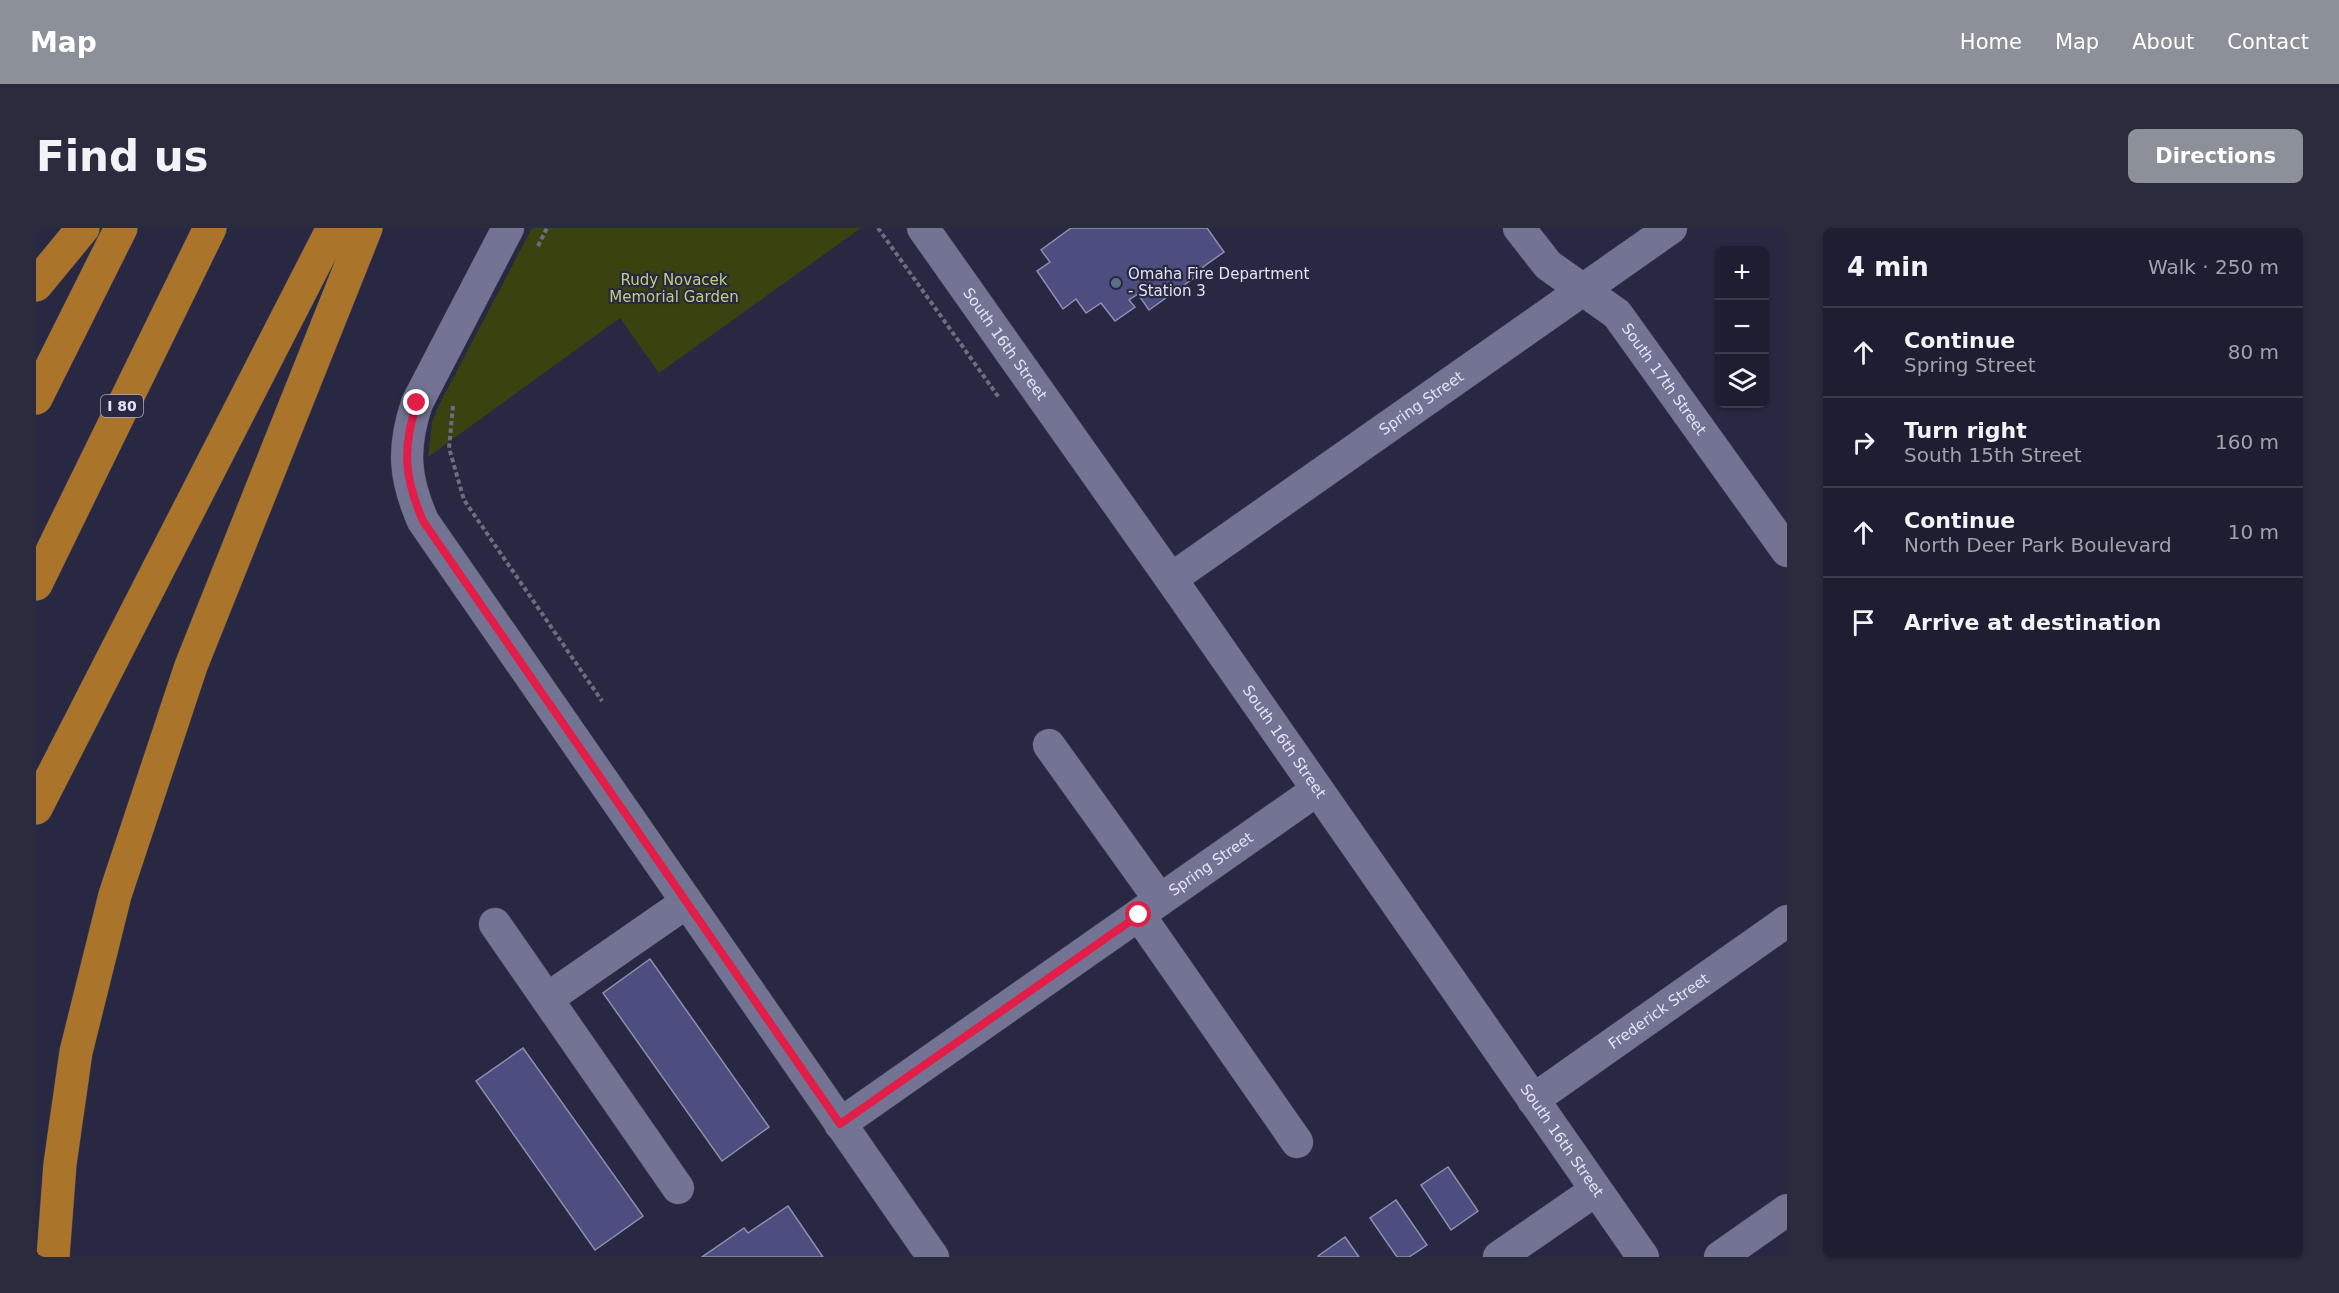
<!DOCTYPE html>
<html lang="en">
<head>
<meta charset="utf-8">
<style>
  :root { --surface:#1e1e32; --page:#2b2b3e; --text:#f1f3f6; --muted:#a1a2ac; --line:#3c3c4d; --accent:#8c9099 }
  body { margin:0; font-family:"DejaVu Sans",sans-serif; background:var(--page); color:var(--text) }
  .controls { position:absolute; right:18px; top:18px; display:grid; overflow:hidden; border-radius:9px; box-shadow:0 2px 4px #0004 }
  .controls button { width:54px; height:54px; display:grid; place-items:center; padding:0; border:0; border-bottom:2px solid var(--line); background:var(--surface); color:var(--text); font:30px sans-serif }
  .stop { position:absolute; width:18px; height:18px; margin:-14px; border:4px solid #e11d48; border-radius:50%; background:#fff }
  .stop.end { background:#e11d48; border-color:#fff; box-shadow:0 2px 6px #0008 }
  .list { margin:0; padding:0; list-style:none }
  h2 { display:flex; justify-content:space-between; align-items:center; height:78px; margin:0; padding:0 24px; font-size:26px }
  h2 small { font-size:20px; font-weight:400; color:var(--muted) }
  .list li { display:grid; grid-template-columns:39px 1fr auto; gap:18px; align-items:center; box-sizing:border-box; height:90px; padding:0 24px; border-top:2px solid var(--line) }
  .list b { display:block; font-size:22px; white-space:nowrap }
  .list p { margin:0; font-size:20px; white-space:nowrap; color:var(--muted) }
  .list em { font-size:20px; font-style:normal; color:var(--muted) }
  .icon { flex:none; width:33px; height:33px; fill:none; stroke:currentColor; stroke-width:2; stroke-linecap:round; stroke-linejoin:round }
  .map { position:relative; flex:none; width:1751px; height:1029px; overflow:hidden; border-radius:9px }
  header { display:flex; align-items:center; gap:36px; box-sizing:border-box; height:84px; padding:0 30px; background:var(--accent); color:#fff }
  header strong { font-size:28px }
  nav { display:flex; gap:33px; margin-inline-start:auto; font-size:21px }
  .intro { display:flex; align-items:center; justify-content:space-between; box-sizing:border-box; height:144px; padding:0 36px }
  h1 { margin:0; font-size:42px }
  .button { padding:15px 27px; border-radius:9px; background:var(--accent); color:#fff; font-size:21px; font-weight:700 }
  main { display:flex; gap:36px; padding:0 36px }
  aside { flex:1; background:var(--surface); border-radius:9px; box-shadow:0 2px 4px #0004 }
  .map>svg:first-child { display:block }
  .green { fill:#3a4210 }
  .building { fill:#4d4d7f; stroke:#8e8fae; stroke-width:1.5 }
  .lines { fill:none; stroke-linecap:round; stroke-linejoin:round }
  .minor-casing { stroke:#434359; stroke-width:33 }
  .highway-casing { stroke:#434359; stroke-width:34 }
  .path { stroke:#6c6c83; stroke-width:4; stroke-dasharray:4.5 3; stroke-linecap:butt }
  .minor { stroke:#737493; stroke-width:32 }
  .highway { stroke:#aa752a; stroke-width:33 }
  .route { stroke:#e11d48; stroke-width:8 }
  .service-dot { fill:#5c6f8a; stroke:#282842; stroke-width:2 }
  .labels { text-anchor:middle; dominant-baseline:central; stroke-width:4.5; stroke-linejoin:round; paint-order:stroke }
  .shield { fill:#282842; stroke:#aaabbf; stroke-width:1.5 }
  .shield-label { font-size:14px; font-weight:bold; fill:#e2e3f4 }
  .poi-label { font-size:15px; fill:#e2e3f4; stroke:#282842; text-anchor:start }
  .park-label { font-size:15px; fill:#bfd07a; stroke:#282842 }
  .street-label { font-size:15px; fill:#e2e3f4; stroke:#282842 }
</style>
</head>
<body>
<header>
<strong>Map</strong>
<nav><a>Home</a><a>Map</a><a>About</a><a>Contact</a></nav>
</header>
<div class="intro"><h1>Find us</h1><a class="button">Directions</a></div>
<main>
<div class="map">
<svg width="1751" height="1029" viewBox="0 0 1751 1029">
  <rect width="100%" height="100%" fill="#282842"/>
  <!-- green -->
  <path class="green" d="M496 0H825L623 145 584 90 392 229 396 194 402 179Z"/>
  <!-- building -->
  <path class="building" d="M1035 0H1171L1188 24 1167 39 1169 42 1113 82 1102 66 1093 72 1099 79 1079 93 1065 75 1050 85 1040 71 1027 81 1001 43 1014 34 1005 22Z
    M614 731 733 899 686 933 567 765Z
    M487 820 607 988 559 1022 440 853Z
    M1412 939 1442 983 1415 1002 1385 957Z
    M1360 972 1391 1017 1373 1029H1361L1334 990Z
    M752 978 787 1029H666L708 1000 712 1005Z
    M1309 1009 1323 1029H1283L1282 1028Z"/>
  <g class="lines">
    <defs>
      <g id="minor">
        <path d="M472 0 381 175C366 220 368 250 387 293L897 1029"/>
        <path id="s1" d="M887 0 1135 351 1607 1029"/>
        <path id="s2" d="M1483 0 1512 37 1581 86 1751 323"/>
        <path id="s3" d="M1135 351 1635 0"/>
        <path d="M1013 517 1124 672"/>
        <path d="M1103 687 1261 914"/>
        <path d="M459 696 642 960"/>
        <path d="M511 771 651 674"/>
        <path id="s4" d="M1497 872 1751 693"/>
        <path id="s5" d="M804 896 1281 562"/>
        <path d="M1463 1029 1560 962"/>
        <path d="M1684 1029 1751 982"/>
      </g>
      <path id="highway" d="M0 57 47 0
        M0 170 85 0
        M0 356 174 0
        M0 580 297 0
        M17 1029 24 936 40 824 79 667 155 438 330 0"/>
    </defs>
    <!-- minor casing -->
    <use href="#minor" class="minor-casing"/>
    <!-- highway casing -->
    <use href="#highway" class="highway-casing"/>
    <!-- path -->
    <path class="path" d="M842 0 964 171
      M502 18 511 0
      M417 178 413 220 428 272 566 473"/>
    <!-- minor -->
    <use href="#minor" class="minor"/>
    <!-- highway -->
    <use href="#highway" class="highway"/>
  </g>
  <g class="lines">
    <!-- route -->
    <path class="route" d="M381 175C366 220 368 249 387 293L804 896 1103 687"/>
  </g>
  <!-- markers -->
  <circle class="service-dot" cx="1080" cy="55" r="6"/>
  <g class="labels">
    <!-- shield labels -->
    <rect class="shield" x="65" y="167" width="42" height="22" rx="4.5"/>
    <g class="shield-label">
      <text x="86" y="178">I 80</text>
    </g>
    <!-- poi labels -->
    <g class="poi-label">
      <text x="1092" y="46">Omaha Fire Department<tspan x="1092" dy="17">- Station 3</tspan></text>
    </g>
    <!-- park labels -->
    <g class="park-label">
      <text x="638" y="52">Rudy Novacek<tspan x="638" dy="17">Memorial Garden</tspan></text>
    </g>
    <!-- street labels -->
    <g class="street-label">
      <text stroke="none"><textPath href="#s1" startOffset="142">South 16th Street</textPath></text>
      <text stroke="none"><textPath href="#s2" startOffset="212">South 17th Street</textPath></text>
      <text stroke="none"><textPath href="#s3" startOffset="306">Spring Street</textPath></text>
      <text stroke="none"><textPath href="#s1" startOffset="628">South 16th Street</textPath></text>
      <text stroke="none"><textPath href="#s5" startOffset="453">Spring Street</textPath></text>
      <text stroke="none"><textPath href="#s4" startOffset="154">Frederick Street</textPath></text>
      <text stroke="none"><textPath href="#s1" startOffset="1114">South 16th Street</textPath></text>
    </g>
  </g>
</svg>
<div class="controls">
<button>+</button>
<button>−</button>
<button><svg class="icon" aria-label="layers" viewBox="0 0 24 24"><path d="M12 4l9 5-9 5-9-5zM3 14l9 5 9-5"/></svg></button>
</div>
<div class="stop" style="left:1103px;top:687px"></div>
<div class="stop end" style="left:381px;top:175px"></div>
</div>
<aside>
<h2>4 min<small>Walk · 250 m</small></h2>
<ul class="list">
<li><svg class="icon" aria-label="ahead" viewBox="0 0 24 24"><path d="M12 20V5M6 11l6-6 6 6"/></svg><div><b>Continue</b><p>Spring Street</p></div><em>80 m</em></li>
<li><svg class="icon" aria-label="right" viewBox="0 0 24 24"><path d="M7 20v-9h11M14 6l5 5-5 5"/></svg><div><b>Turn right</b><p>South 15th Street</p></div><em>160 m</em></li>
<li><svg class="icon" aria-label="ahead" viewBox="0 0 24 24"><path d="M12 20V5M6 11l6-6 6 6"/></svg><div><b>Continue</b><p>North Deer Park Boulevard</p></div><em>10 m</em></li>
<li><svg class="icon" aria-label="arrive" viewBox="0 0 24 24"><path d="M6 21V4h12l-3 4 3 4H6"/></svg><div><b>Arrive at destination</b></div></li>
</ul>
</aside>
</main>
</body>
</html>
